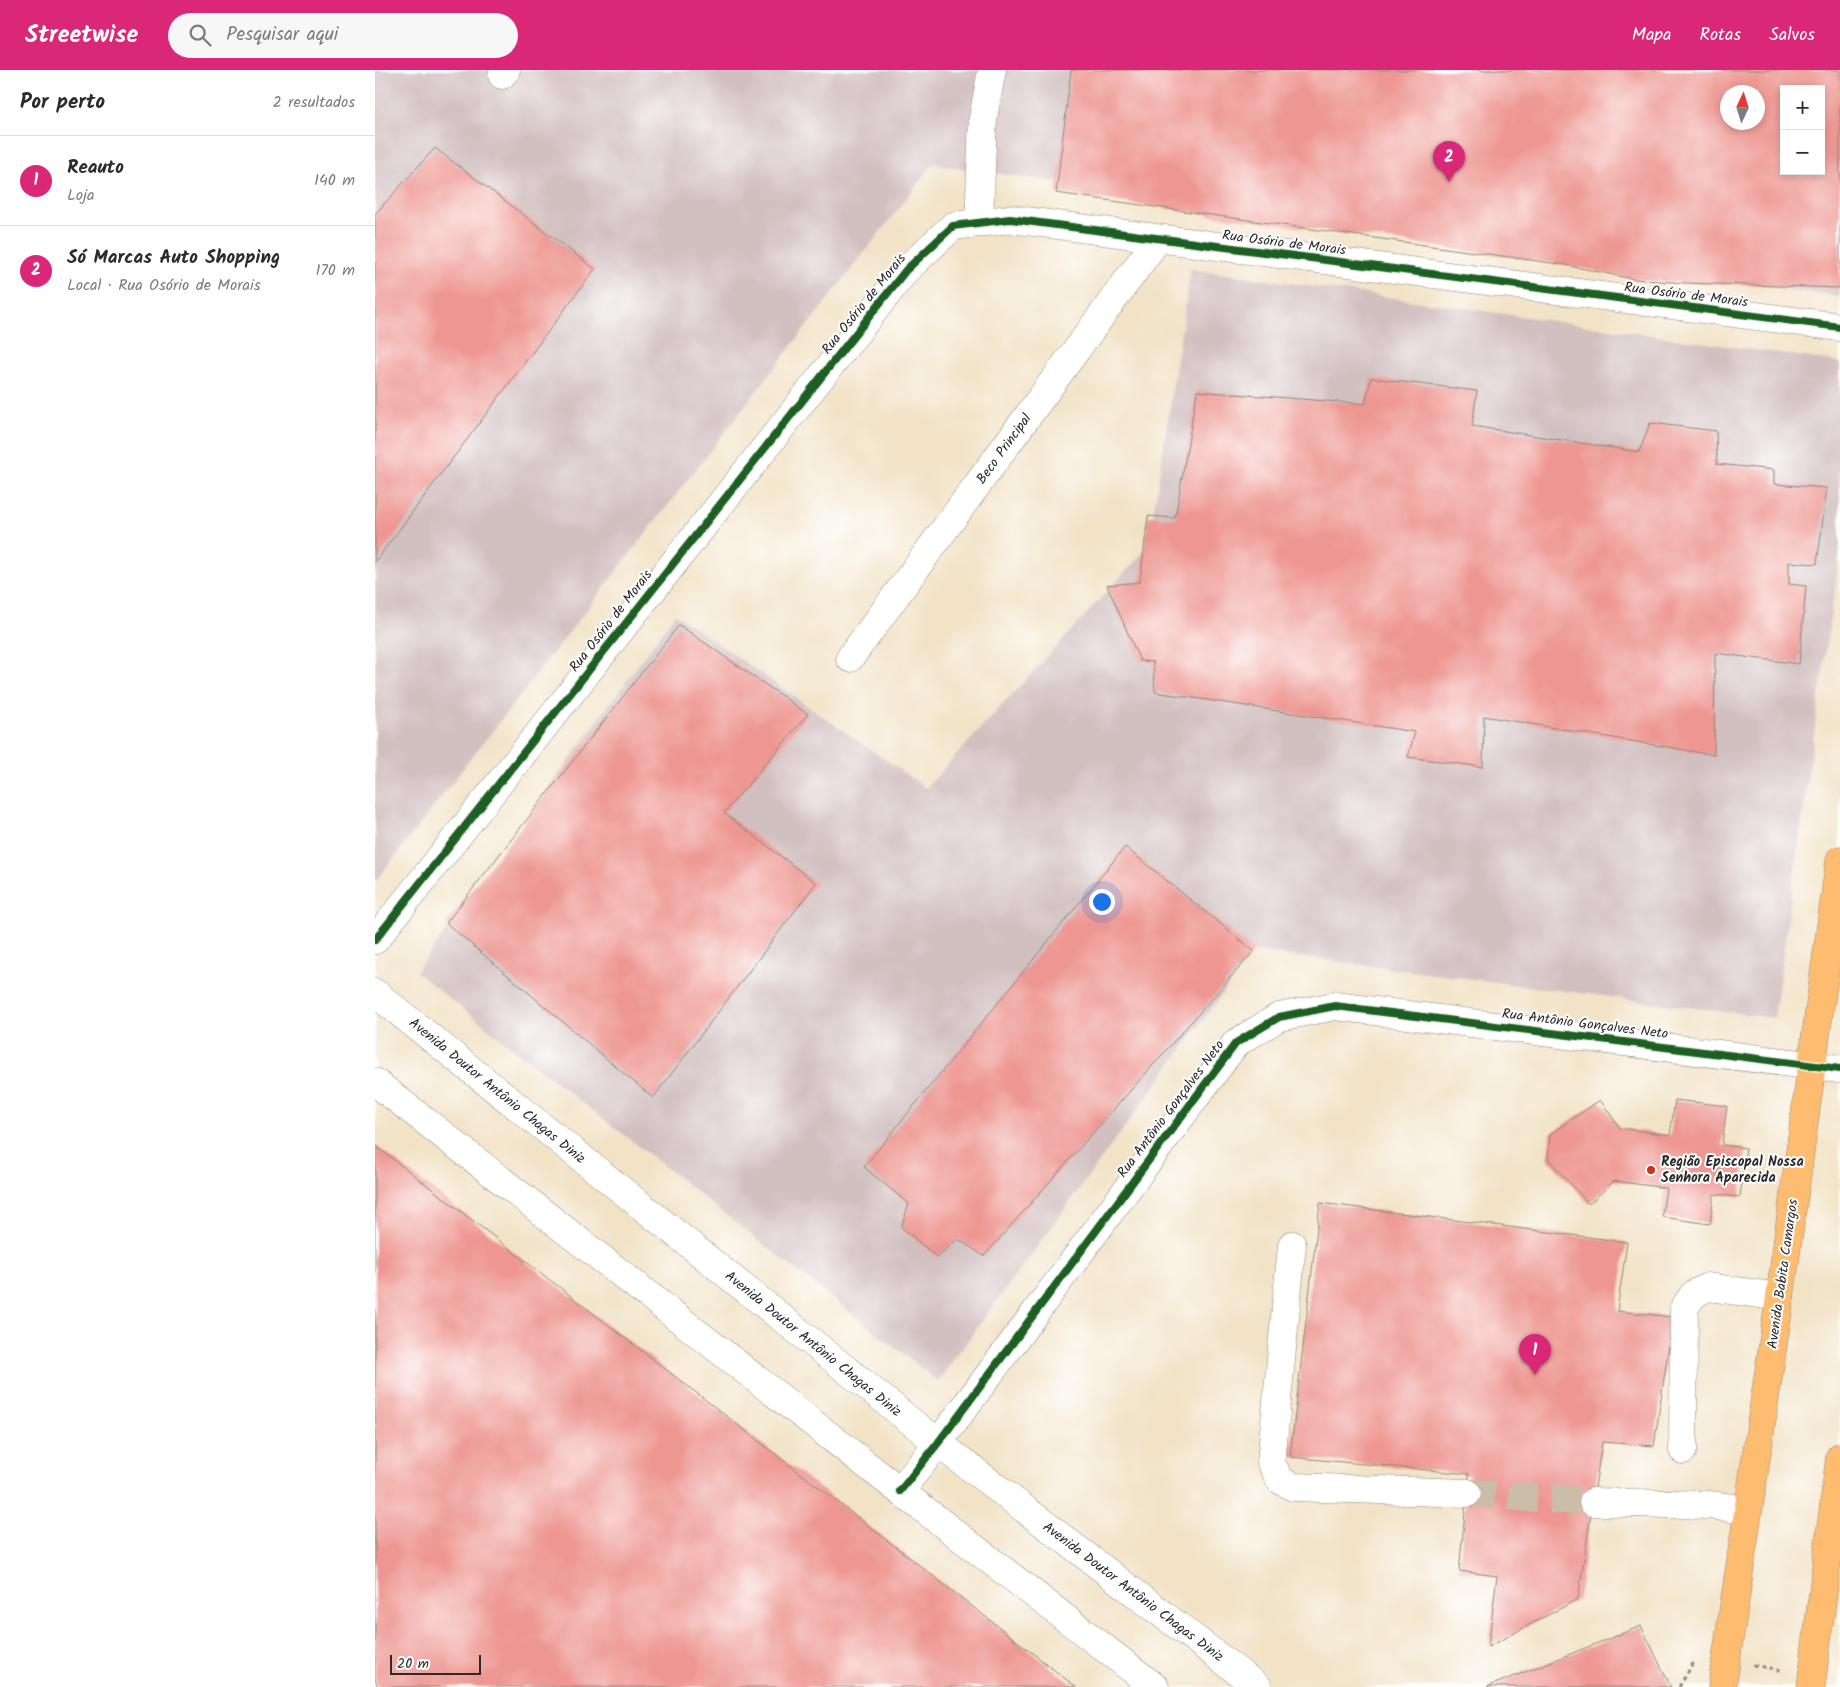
<!DOCTYPE html>
<html lang="pt">
<head>
<meta charset="utf-8">
<style>
  :root { --surface:#fff; --page:#f7f7f7; --text:#2b2b33; --muted:#7c7c81; --line:#e1e1e2; --accent:#db2777 }
  body { margin:0; font-family:Kalam,sans-serif; background:var(--page); color:var(--text) }
  .controls { position:absolute; right:15px; top:15px; display:grid; overflow:hidden; border-radius:0px; box-shadow:0 2px 8px #0003 }
  .controls button { width:45px; height:45px; display:grid; place-items:center; padding:0; border:0; border-bottom:1px solid var(--line); background:var(--surface); color:var(--text); font:25px sans-serif }
  .compass { position:absolute; left:1345px; top:15px; width:45px; height:45px; border-radius:50%; background:var(--surface); box-shadow:0 2px 8px #0003; rotate:4deg }
  .scale { position:absolute; left:15px; bottom:12px; width:91px; box-sizing:border-box; padding-left:5px; border:2px solid #2b2b2b; border-top:0; font-size:14px; line-height:18px; white-space:nowrap; color:#2b2b2b; -webkit-text-stroke:4px #fff; paint-order:stroke }
  .you { position:absolute; left:726px; top:831px; width:18px; height:18px; margin:-12px; border:4px solid #fff; border-radius:50%; background:#1a73e8; box-shadow:0 0 0 8px #1a73e833 }
  .badge { display:grid; place-items:center; width:32px; height:32px; border-radius:50%; background:var(--accent); color:#fff; font-size:16px; font-weight:700 }
  .pin { position:absolute; translate:-50% -41px; filter:drop-shadow(0 1px 2px #0008) }
  .pin::after { content:''; position:absolute; top:26px; width:18px; height:15px; background:inherit; clip-path:polygon(0 0,100% 0,50% 100%) }
  .list { margin:0; padding:0; list-style:none }
  h2 { display:flex; justify-content:space-between; align-items:center; height:65px; margin:0; padding:0 20px; font-size:21px }
  h2 small { font-size:16px; font-weight:400; color:var(--muted) }
  .list li { display:grid; grid-template-columns:32px 1fr auto; gap:15px; align-items:center; box-sizing:border-box; height:90px; padding:0 20px; border-top:1px solid var(--line) }
  .list b { display:block; font-size:19px; white-space:nowrap }
  .list p { margin:0; font-size:16px; white-space:nowrap; color:var(--muted) }
  .list em { font-size:16px; font-style:normal; color:var(--muted) }
  .icon { flex:none; width:28px; height:28px; fill:none; stroke:currentColor; stroke-width:2; stroke-linecap:round; stroke-linejoin:round }
  .map { position:relative; flex:none; width:1465px; height:1617px; overflow:hidden }
  header { display:flex; align-items:center; gap:30px; box-sizing:border-box; height:70px; padding:0 25px; background:var(--accent); color:#fff }
  header strong { font-size:24px }
  nav { display:flex; gap:28px; margin-inline-start:auto; font-size:18px }
  .search { width:350px; height:45px; background:var(--page); display:flex; align-items:center; gap:12px; box-sizing:border-box; padding:0 18px; border-radius:28px; color:var(--muted); font-size:19px }
  main { display:flex }
  aside { flex:1; background:var(--surface) }
  .map>svg:first-child { display:block }
  .industrial { fill:#d2bfc0; fill-rule:evenodd }
  .building { fill:#ee9792; fill-rule:evenodd }
  .lines { fill:none; stroke-linecap:round; stroke-linejoin:round }
  .minor-tunnel { stroke:#cabea8; stroke-width:28; stroke-dasharray:28 14; stroke-linecap:butt }
  .minor-casing { stroke:#8e8779; stroke-width:29 }
  .major-casing { stroke:#8e8779; stroke-width:29 }
  .path { stroke:#8e8779; stroke-width:3; stroke-dasharray:4 4; stroke-linecap:butt }
  .minor { stroke:#fff; stroke-width:28 }
  .major { stroke:#febc70; stroke-width:28 }
  .cycleway-casing { stroke:#fff; stroke-width:11 }
  .cycleway { stroke:#1b5e20; stroke-width:8 }
  .poi-dot { fill:#c8321e; stroke:#fff; stroke-width:2 }
  .labels { text-anchor:middle; dominant-baseline:central; stroke-width:4; stroke-linejoin:round; paint-order:stroke }
  .street-label { font-size:14px; fill:#2b2b2b; stroke:#fff }
  .poi-label { font-size:14px; font-weight:bold; fill:#2b2b2b; stroke:#fff; text-anchor:start }
</style>
</head>
<body>
<header>
<strong>Streetwise</strong>
<div class="search"><svg class="icon" aria-label="search" viewBox="0 0 24 24"><circle cx="10" cy="10" r="6"/><path d="M15 15l6 6"/></svg>Pesquisar aqui</div>
<nav><a>Mapa</a><a>Rotas</a><a>Salvos</a></nav>
</header>
<main>
<aside>
<h2>Por perto<small>2 resultados</small></h2>
<ul class="list">
<li><span class="badge">1</span><div><b>Reauto</b><p>Loja</p></div><em>140 m</em></li>
<li><span class="badge">2</span><div><b>Só Marcas Auto Shopping</b><p>Local · Rua Osório de Morais</p></div><em>170 m</em></li>
</ul>
</aside>
<div class="map">
<svg width="1465" height="1617" viewBox="0 0 1465 1617">
  <rect width="100%" height="100%" fill="#fff"/>
  <filter id="ink" filterUnits="userSpaceOnUse"><feTurbulence type="fractalNoise" baseFrequency=".02" numOctaves="2"/><feDisplacementMap in="SourceGraphic" scale="10" xChannelSelector="R" yChannelSelector="G"/><feConvolveMatrix kernelMatrix="1 2 1 2 8 2 1 2 1" color-interpolation-filters="sRGB"/></filter>
  <filter id="wash" filterUnits="userSpaceOnUse"><feTurbulence type="fractalNoise" baseFrequency=".0096" numOctaves="4" result="noise"/><feDisplacementMap in="SourceGraphic" scale="20" xChannelSelector="R" yChannelSelector="G"/><feGaussianBlur stdDeviation="1.12" result="paint"/><feColorMatrix in="noise" values="0 0 0 0 0 0 0 0 0 0 0 0 0 0 0 0 0 1.4 0 .05"/><feComposite in="paint" operator="in"/></filter>
  <g filter="url(#wash)">
    <rect width="100%" height="100%" fill="#f2e3c7"/>
    <!-- industrial -->
    <path class="industrial" d="M0 0H1465V227L558 94 0 812ZM1409 19H1446V101H1409ZM1352 22H1382V52H1352Z
      M816 199 1465 292V479L1399 948 879 881 563 1311 41 902 300 544 551 718 773 477Z"/>
    <g id="blocks">
      <!-- building -->
      <path class="building" d="M696 0H1465V218L1311 213 1258 209 1191 195 681 123ZM1409 19H1446V101H1409ZM1352 22H1382V52H1352Z
        M60 78 220 199 0 492V144Z
        M996 308 1102 321 1097 356 1264 382 1275 353 1341 361 1342 394 1399 400V414L1452 418 1442 494 1414 492V514L1431 516 1424 594 1340 583 1339 685 1109 646 1108 697 1033 687 1040 662 780 622 778 592 765 591 732 515 765 512 773 446 800 448 822 321 990 334Z
        M304 555 433 644 349 743 441 813 278 1028 71 853Z
        M750 777 879 881 609 1186 583 1169 562 1187 526 1157 534 1134 489 1097Z
        M1225 1030 1245 1058 1295 1065 1300 1030 1352 1036 1347 1075 1371 1078 1365 1127 1339 1124 1335 1154 1287 1147 1291 1118 1239 1111 1214 1134 1173 1089 1175 1064Z
        M0 1075 499 1460 701 1617H3L0 1609Z
        M945 1133 1252 1172 1242 1241 1298 1247 1279 1376 1227 1372 1203 1529 1113 1577 1122 1506 1084 1501 1094 1404 915 1387Z
        M1266 1556 1296 1617H1112Z"/>
    </g>
  </g>
  <g filter="url(#ink)">
    <use href="#blocks" fill-opacity="0" stroke="#8e8779" stroke-width="1"/>
    <g class="lines">
      <!-- minor-tunnel -->
      <path class="minor-tunnel" d="M1092 1423 1218 1432"/>
      <defs>
        <path id="minor" d="M127 5 131 0
          M604 153 608 48 617 0
          M475 588 782 170
          M0 870 531 200 578 156 635 149 1465 257
          M0 923 563 1373 883 1617
          M0 1012 525 1421 780 1617
          M917 1175 896 1393 905 1410 918 1417 1092 1423
          M1308 1380 1309 1238 1319 1224 1333 1217 1405 1227
          M525 1421 563 1373 861 973 904 947 960 936 1465 999
          M1218 1432 1334 1435 1372 1440"/>
        <path id="major" d="M1347 1617 1405 1227 1465 790
          M1436 1617 1465 1387"/>
      </defs>
      <!-- minor casing -->
      <use href="#minor" class="minor-casing"/>
      <!-- major casing -->
      <use href="#major" class="major-casing"/>
      <!-- path -->
      <path class="path" d="M1378 1595 1409 1601
        M1304 1617 1319 1592"/>
      <!-- minor -->
      <use href="#minor" class="minor"/>
      <!-- major -->
      <use href="#major" class="major"/>
      <defs>
        <path id="cycleway" d="M0 870 531 200 578 156 635 149 1465 257
          M525 1421 563 1373 861 973 904 947 960 936 1465 999"/>
      </defs>
      <!-- cycleway casing -->
      <use href="#cycleway" class="cycleway-casing"/>
      <!-- cycleway -->
      <use href="#cycleway" class="cycleway"/>
    </g>
  </g>
  <!-- markers -->
  <circle class="poi-dot" cx="1276" cy="1100" r="5"/>
  <g class="labels">
    <!-- street labels -->
    <g class="street-label">
      <text transform="translate(909 173) rotate(7)">Rua Osório de Morais</text>
      <text transform="translate(1311 225) rotate(7)">Rua Osório de Morais</text>
      <text transform="translate(489 234) rotate(-51)">Rua Osório de Morais</text>
      <text transform="translate(629 379) rotate(-54)">Beco Principal</text>
      <text transform="translate(236 551) rotate(-52)">Rua Osório de Morais</text>
      <text transform="translate(1210 954) rotate(7)">Rua Antônio Gonçalves Neto</text>
      <text transform="translate(122 1021) rotate(39)">Avenida Doutor Antônio Chagas Diniz</text>
      <text transform="translate(796 1039) rotate(-53)">Rua Antônio Gonçalves Neto</text>
      <text transform="translate(1408 1204) rotate(-82)">Avenida Babita Camargos</text>
      <text transform="translate(438 1274) rotate(39)">Avenida Doutor Antônio Chagas Diniz</text>
      <text transform="translate(758 1522) rotate(37)">Avenida Doutor Antônio Chagas Diniz</text>
    </g>
    <!-- poi labels -->
    <g class="poi-label">
      <text x="1286" y="1092">Região Episcopal Nossa<tspan x="1286" dy="16">Senhora Aparecida</tspan></text>
    </g>
  </g>
</svg>
<div class="controls">
<button>+</button>
<button>−</button>
</div>
<svg class="compass" viewBox="-18 -18 36 36"><path d="M0-13l5 13h-10z" fill="#e53935"/><path d="M0 13l5-13h-10z" fill="#7c7c81"/></svg>
<div class="scale">20 m</div>
<div class="you"></div>
<div class="pin badge" style="left:1160px;top:1305px">1</div>
<div class="pin badge" style="left:1074px;top:112px">2</div>
</div>
</main>
</body>
</html>
